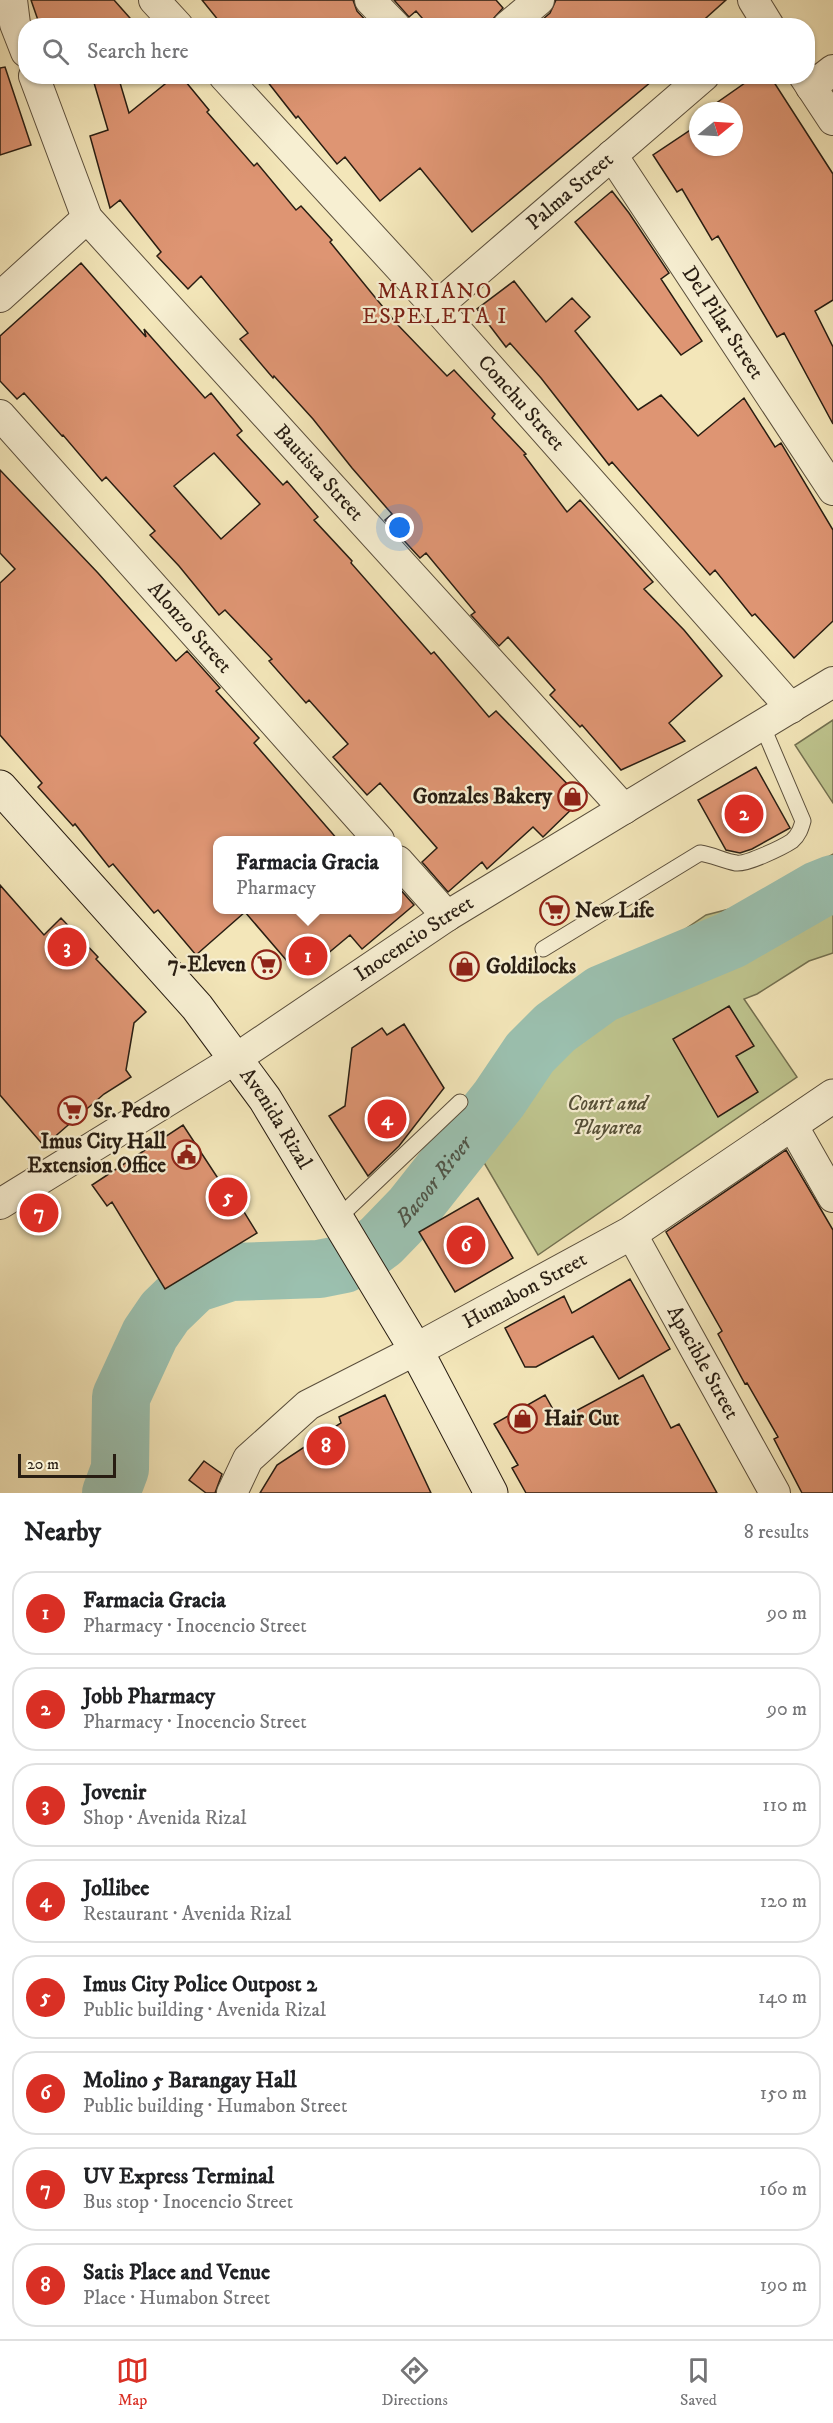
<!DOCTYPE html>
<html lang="en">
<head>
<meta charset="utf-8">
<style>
  :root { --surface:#fff; --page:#f6f6f6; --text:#202124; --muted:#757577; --line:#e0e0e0; --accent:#d93025 }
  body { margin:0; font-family:"IM FELL DW Pica",serif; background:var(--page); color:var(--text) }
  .compass { position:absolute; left:689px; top:102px; width:54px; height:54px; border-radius:50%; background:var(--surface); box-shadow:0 2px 4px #0004; rotate:72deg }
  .scale { position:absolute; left:18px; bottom:15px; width:98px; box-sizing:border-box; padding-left:6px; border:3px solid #281d12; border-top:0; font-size:16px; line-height:21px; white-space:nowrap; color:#281d12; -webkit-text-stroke:4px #f7efd2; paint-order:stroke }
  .you { position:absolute; left:400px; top:528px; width:21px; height:21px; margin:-15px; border:4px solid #fff; border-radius:50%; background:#1a73e8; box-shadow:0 0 0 9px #1a73e833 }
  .badge { display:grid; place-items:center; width:39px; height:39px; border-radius:50%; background:var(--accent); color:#fff; font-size:20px; font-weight:700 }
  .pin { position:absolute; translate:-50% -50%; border:3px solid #fff; box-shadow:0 2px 6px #0006 }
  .popup { position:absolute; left:213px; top:836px; width:189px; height:78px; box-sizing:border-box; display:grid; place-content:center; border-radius:12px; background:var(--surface); filter:drop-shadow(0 2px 4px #0005); font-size:20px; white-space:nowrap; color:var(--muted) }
  .popup b { font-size:22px; color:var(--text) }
  .popup::after { content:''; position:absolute; left:50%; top:100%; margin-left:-12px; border:12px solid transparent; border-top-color:var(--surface) }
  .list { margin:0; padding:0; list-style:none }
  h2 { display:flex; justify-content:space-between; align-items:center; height:78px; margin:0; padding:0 24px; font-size:26px }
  h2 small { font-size:20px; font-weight:400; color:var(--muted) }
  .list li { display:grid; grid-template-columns:39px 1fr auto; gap:18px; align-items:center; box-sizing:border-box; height:84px; margin:0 12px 12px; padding:0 12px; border:2px solid var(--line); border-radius:24px }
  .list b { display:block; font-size:22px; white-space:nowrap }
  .list p { margin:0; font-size:20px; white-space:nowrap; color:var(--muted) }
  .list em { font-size:20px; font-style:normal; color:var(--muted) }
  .icon { flex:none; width:33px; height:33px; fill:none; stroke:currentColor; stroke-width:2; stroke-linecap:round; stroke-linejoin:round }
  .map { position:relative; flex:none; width:833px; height:1493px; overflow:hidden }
  .search { position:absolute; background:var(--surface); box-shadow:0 2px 4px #0004; left:18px; right:18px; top:18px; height:66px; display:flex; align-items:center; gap:15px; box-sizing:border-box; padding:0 21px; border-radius:24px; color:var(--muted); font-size:22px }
  .sheet { height:846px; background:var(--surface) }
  nav { display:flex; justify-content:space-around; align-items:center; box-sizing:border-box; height:84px; border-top:2px solid var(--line); background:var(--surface); font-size:16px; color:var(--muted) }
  nav a { display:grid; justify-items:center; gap:3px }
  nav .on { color:var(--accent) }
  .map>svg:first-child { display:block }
  .green { fill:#bec48e; stroke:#737050; stroke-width:1.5 }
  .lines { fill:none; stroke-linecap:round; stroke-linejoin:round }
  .river { stroke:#9bc0af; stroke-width:58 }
  .building { fill:#de9573; stroke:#281d12; stroke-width:1.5; fill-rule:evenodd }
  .service-casing { stroke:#5b4f3c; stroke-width:17 }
  .minor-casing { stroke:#5b4f3c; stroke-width:32 }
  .tertiary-casing { stroke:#5b4f3c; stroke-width:35 }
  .secondary-casing { stroke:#281d12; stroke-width:35 }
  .service { stroke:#f7efd2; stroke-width:15 }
  .minor { stroke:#f7efd2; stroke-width:30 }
  .tertiary { stroke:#f7efd2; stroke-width:33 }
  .secondary { stroke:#f7efd2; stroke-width:33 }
  .labels { text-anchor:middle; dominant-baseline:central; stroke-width:4.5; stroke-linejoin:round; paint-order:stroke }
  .street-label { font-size:21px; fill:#281d12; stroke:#f7efd2 }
  .poi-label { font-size:21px; font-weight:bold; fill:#281d12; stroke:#f7efd2; text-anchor:start }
  .park-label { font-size:21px; font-style:italic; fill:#554f37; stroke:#f7efd2 }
  .neighbourhood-label { font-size:22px; letter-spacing:1.5px; fill:#7a1f14; stroke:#f7efd2 }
  .water-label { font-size:22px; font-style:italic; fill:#505649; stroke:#f7efd2 }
</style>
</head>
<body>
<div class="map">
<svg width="833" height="1493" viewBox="0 0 833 1493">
  <rect width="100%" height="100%" fill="#f3e6b9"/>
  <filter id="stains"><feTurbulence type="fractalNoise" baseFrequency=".00333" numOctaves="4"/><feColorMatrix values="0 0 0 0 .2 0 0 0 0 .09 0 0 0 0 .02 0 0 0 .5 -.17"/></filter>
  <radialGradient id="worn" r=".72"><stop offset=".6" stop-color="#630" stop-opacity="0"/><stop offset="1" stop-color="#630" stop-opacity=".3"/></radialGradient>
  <!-- green -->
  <path class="green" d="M833 720V803L795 745Z
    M833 854V953L809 961 757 994 744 999 797 1077 538 1255 479 1154 530 1088 517 1102 421 1224 387 1256 372 1235 473 1108 518 1045 545 1011 587 983 635 963 706 915 745 905Z"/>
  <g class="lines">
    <!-- river -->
    <path class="river" id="s1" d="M111 1493 120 1469 121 1397 150 1334 165 1312 194 1284 231 1272 319 1269 344 1264 365 1253 381 1241 412 1209 499 1099 530 1053 555 1028 602 994 731 940 818 890 833 884"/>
  </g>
  <!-- building -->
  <path class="building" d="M31 0H114L137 26H40Z
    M202 0H353L357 11 371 26H223Z
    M394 0H496L503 8 492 20 491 26H429L416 11 409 17Z
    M556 0H726L697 26H535L550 13Z
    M5 67 31 145 0 155V68Z
    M92 76H118L129 113 175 76H181L209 110 207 112 254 166 257 163 296 210 301 206 332 240 330 242 396 323 447 376 454 370 495 414 492 418 526 454 524 455 567 512 580 500 653 582 644 589 684 630 722 676 669 723 685 741 621 770 582 725 580 727 550 695 555 690 508 637 499 646 471 615 475 612 426 553 420 558 385 520 392 514 352 468 313 419 274 376 273 378 240 339 248 333 201 276 188 289 157 256 161 252 120 200 110 208 90 136 108 130Z
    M263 76H658L472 232 420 168 380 201 345 157 337 164 298 116 296 118Z
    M755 76H770L833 174V300L815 311 833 347V424L784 333 777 337 718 236 712 240 682 189 677 192 653 155 698 125V147H734V111H719L715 104Z
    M612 191 629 213 669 273 661 279 702 341 681 355 575 222Z
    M81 263 146 337 144 329 205 398 211 393 242 431 237 435 283 485 287 481 318 517 314 520 352 561 351 563 431 654 434 652 489 717 496 711 582 799 543 837 533 827 487 869 482 862 448 892 422 862 437 848 380 783 367 795 333 757 348 744 309 700 306 703 269 661 272 659 225 610 219 615 179 566 150 535 155 531 106 477 102 481 63 435 62 436 24 393 17 399 0 381V336ZM214 453 260 504 221 539 174 486Z
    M514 281 546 322 572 298 590 317 575 331 638 410 661 395 698 436 744 398 775 447 781 443 833 530V621L794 658 755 614 752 616 715 570 710 575 612 462 609 465 541 378 510 343 506 347 477 309Z
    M0 470 98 573 176 661 187 651 220 688 216 691 259 738 254 743 338 840H218V909H398V887L414 905 362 949 350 935 326 955 323 952 299 975 245 912 196 955 158 910 154 913 113 864 109 867 75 824 73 826 38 787 42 783 0 735V583L15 569 0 553Z
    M756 767 790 828 752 849 740 853 726 850 698 800Z
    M0 885 44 935 61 918 98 957 96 959 146 1012 134 1023 126 1070 131 1077 104 1094 44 1146 0 1095Z
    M729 1006 754 1046 736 1056 758 1092 718 1117 673 1039Z
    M404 1024 444 1088 399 1146 368 1176 329 1116 345 1106 352 1048 382 1028 387 1035Z
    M183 1125 221 1183 225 1181 257 1233 165 1289 112 1202 107 1206 92 1185Z
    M786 1150 833 1230V1493H802L774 1439 778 1437 747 1383 745 1384 718 1334 722 1331 666 1232Z
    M478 1198 513 1258 455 1292 419 1232Z
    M630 1279 670 1349 619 1379 593 1336 536 1367H525L505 1328 564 1296 572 1313Z
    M643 1375 671 1428 679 1424 717 1493H526L512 1468 518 1465 494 1424 545 1395 559 1420Z
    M385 1395 431 1493H260L277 1465 341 1423 339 1417Z
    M204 1461 222 1474 215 1493H206L189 1480Z"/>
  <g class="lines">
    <defs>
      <path id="service" d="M543 949 700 853C713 855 724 861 736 863 746 865 783 847 792 841 799 835 801 828 803 821L762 725
        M337 1219 460 1102"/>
      <g id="minor">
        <path d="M12 0 15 24 26 52"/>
        <path d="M154 0 178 26"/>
        <path d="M370 0 395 26"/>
        <path d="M753 0 769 26"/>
        <path d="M508 26 539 0"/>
        <path id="s2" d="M34 76 87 218 624 809"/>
        <path id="s3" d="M224 76 436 307 791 708"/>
        <path d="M804 76 833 120"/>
        <path d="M811 87 833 70"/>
        <path id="s4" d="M612 155 833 490"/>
        <path d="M0 297 87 218"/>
        <path id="s5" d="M436 307 704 76"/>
        <path id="s6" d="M0 415 379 840"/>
        <path d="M398 861 447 916"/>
        <path d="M791 1123 833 1197"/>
        <path id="s7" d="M0 1204 237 1058 447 916 833 682"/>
        <path id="s8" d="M631 1233 775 1493"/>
        <path d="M232 1493 248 1459 308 1405 416 1350"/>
      </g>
      <g id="tertiary">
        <path id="s9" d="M416 1350 631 1233 833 1096"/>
      </g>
      <g id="secondary">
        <path id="s10" d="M0 787 197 1007 265 1099 416 1350 491 1493"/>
      </g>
    </defs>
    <!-- service casing -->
    <use href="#service" class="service-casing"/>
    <!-- minor casing -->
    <use href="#minor" class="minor-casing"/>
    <!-- tertiary casing -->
    <use href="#tertiary" class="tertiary-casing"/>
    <!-- secondary casing -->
    <use href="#secondary" class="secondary-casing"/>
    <!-- service -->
    <use href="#service" class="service"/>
    <!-- minor -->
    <use href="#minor" class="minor"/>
    <!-- tertiary -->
    <use href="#tertiary" class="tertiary"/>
    <!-- secondary -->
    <use href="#secondary" class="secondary"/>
  </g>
  <!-- icons -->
  <defs>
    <symbol id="shop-ring" viewBox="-11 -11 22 22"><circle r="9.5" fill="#f7efd2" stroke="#8f2418" stroke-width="1.5"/><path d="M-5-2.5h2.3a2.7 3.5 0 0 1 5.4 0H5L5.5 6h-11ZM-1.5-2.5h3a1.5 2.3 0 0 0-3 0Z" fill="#8f2418"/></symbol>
    <symbol id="supermarket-ring" viewBox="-11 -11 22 22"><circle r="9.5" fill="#f7efd2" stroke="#8f2418" stroke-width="1.5"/><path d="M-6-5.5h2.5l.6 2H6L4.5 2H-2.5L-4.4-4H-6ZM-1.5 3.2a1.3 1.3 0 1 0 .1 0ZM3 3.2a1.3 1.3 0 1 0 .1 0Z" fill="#8f2418"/></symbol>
    <symbol id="civic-ring" viewBox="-11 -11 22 22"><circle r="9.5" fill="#f7efd2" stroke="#8f2418" stroke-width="1.5"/><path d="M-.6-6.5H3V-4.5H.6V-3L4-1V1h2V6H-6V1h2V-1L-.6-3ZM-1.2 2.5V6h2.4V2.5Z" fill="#8f2418"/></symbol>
  </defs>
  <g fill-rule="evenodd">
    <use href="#shop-ring" x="556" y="780" width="33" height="33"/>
    <use href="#supermarket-ring" x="538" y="894" width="33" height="33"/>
    <use href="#supermarket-ring" x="250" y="948" width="33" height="33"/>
    <use href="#shop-ring" x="448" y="950" width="33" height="33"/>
    <use href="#supermarket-ring" x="56" y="1094" width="33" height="33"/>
    <use href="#civic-ring" x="170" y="1138" width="33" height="33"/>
    <use href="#shop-ring" x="506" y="1402" width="33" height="33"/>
  </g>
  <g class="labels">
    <!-- street labels -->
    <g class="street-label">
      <text stroke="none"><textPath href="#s5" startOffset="177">Palma Street</textPath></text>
      <text stroke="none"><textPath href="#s4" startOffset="201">Del Pilar Street</textPath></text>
      <text stroke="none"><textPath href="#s3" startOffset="442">Conchu Street</textPath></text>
      <text stroke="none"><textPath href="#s2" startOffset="496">Bautista Street</textPath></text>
      <text stroke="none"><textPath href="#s6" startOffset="285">Alonzo Street</textPath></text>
      <text stroke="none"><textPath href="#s7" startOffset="492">Inocencio Street</textPath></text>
      <text stroke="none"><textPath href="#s10" startOffset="432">Avenida Rizal</textPath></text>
      <text stroke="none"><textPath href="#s9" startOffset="124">Humabon Street</textPath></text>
      <text stroke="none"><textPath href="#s8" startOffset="148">Apacible Street</textPath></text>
    </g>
    <!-- poi labels -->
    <g class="poi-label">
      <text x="552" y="797" text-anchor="end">Gonzales Bakery</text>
      <text x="575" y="911">New Life</text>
      <text x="246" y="965" text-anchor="end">7-Eleven</text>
      <text x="486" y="967">Goldilocks</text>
      <text x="93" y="1111">Sr. Pedro</text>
      <text x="166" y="1142" text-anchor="end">Imus City Hall<tspan x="166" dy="24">Extension Office</tspan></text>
      <text x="544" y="1419">Hair Cut</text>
    </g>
    <!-- park labels -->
    <g class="park-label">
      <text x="607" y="1104">Court and<tspan x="607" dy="24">Playarea</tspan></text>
    </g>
    <!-- neighbourhood labels -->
    <g class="neighbourhood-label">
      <text x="435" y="291">MARIANO<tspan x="435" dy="25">ESPELETA I</tspan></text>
    </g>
    <!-- water labels -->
    <g class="water-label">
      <text stroke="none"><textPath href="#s1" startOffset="510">Bacoor River</textPath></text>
    </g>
  </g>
  <rect width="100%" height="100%" filter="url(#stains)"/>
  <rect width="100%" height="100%" fill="url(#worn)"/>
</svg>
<svg class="compass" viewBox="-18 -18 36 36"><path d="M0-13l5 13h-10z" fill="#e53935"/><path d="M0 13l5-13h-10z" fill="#757577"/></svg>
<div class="scale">20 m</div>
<div class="you"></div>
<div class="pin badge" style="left:308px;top:956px">1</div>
<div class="popup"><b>Farmacia Gracia</b>Pharmacy</div>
<div class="pin badge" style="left:744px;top:814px">2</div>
<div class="pin badge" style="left:67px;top:947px">3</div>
<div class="pin badge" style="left:387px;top:1119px">4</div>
<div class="pin badge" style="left:228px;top:1197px">5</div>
<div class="pin badge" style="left:466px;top:1245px">6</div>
<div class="pin badge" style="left:39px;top:1213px">7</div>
<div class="pin badge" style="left:326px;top:1446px">8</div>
<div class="search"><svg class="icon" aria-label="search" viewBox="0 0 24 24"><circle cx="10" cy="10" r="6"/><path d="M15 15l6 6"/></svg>Search here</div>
</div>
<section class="sheet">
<h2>Nearby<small>8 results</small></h2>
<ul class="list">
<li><span class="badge">1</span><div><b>Farmacia Gracia</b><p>Pharmacy · Inocencio Street</p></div><em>90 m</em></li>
<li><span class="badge">2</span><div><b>Jobb Pharmacy</b><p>Pharmacy · Inocencio Street</p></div><em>90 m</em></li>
<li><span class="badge">3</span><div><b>Jovenir</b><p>Shop · Avenida Rizal</p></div><em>110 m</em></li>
<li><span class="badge">4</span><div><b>Jollibee</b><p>Restaurant · Avenida Rizal</p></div><em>120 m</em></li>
<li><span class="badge">5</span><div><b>Imus City Police Outpost 2</b><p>Public building · Avenida Rizal</p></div><em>140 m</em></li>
<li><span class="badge">6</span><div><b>Molino 5 Barangay Hall</b><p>Public building · Humabon Street</p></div><em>150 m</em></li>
<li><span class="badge">7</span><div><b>UV Express Terminal</b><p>Bus stop · Inocencio Street</p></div><em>160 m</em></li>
<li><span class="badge">8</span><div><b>Satis Place and Venue</b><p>Place · Humabon Street</p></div><em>190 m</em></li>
</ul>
</section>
<nav>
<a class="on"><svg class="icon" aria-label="map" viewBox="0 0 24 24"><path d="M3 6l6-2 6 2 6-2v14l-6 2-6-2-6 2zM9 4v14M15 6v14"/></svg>Map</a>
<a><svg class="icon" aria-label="directions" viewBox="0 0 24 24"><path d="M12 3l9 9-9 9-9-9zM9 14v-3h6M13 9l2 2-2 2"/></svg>Directions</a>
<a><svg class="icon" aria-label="saved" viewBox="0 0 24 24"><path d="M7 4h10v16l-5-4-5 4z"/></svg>Saved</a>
</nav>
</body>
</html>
